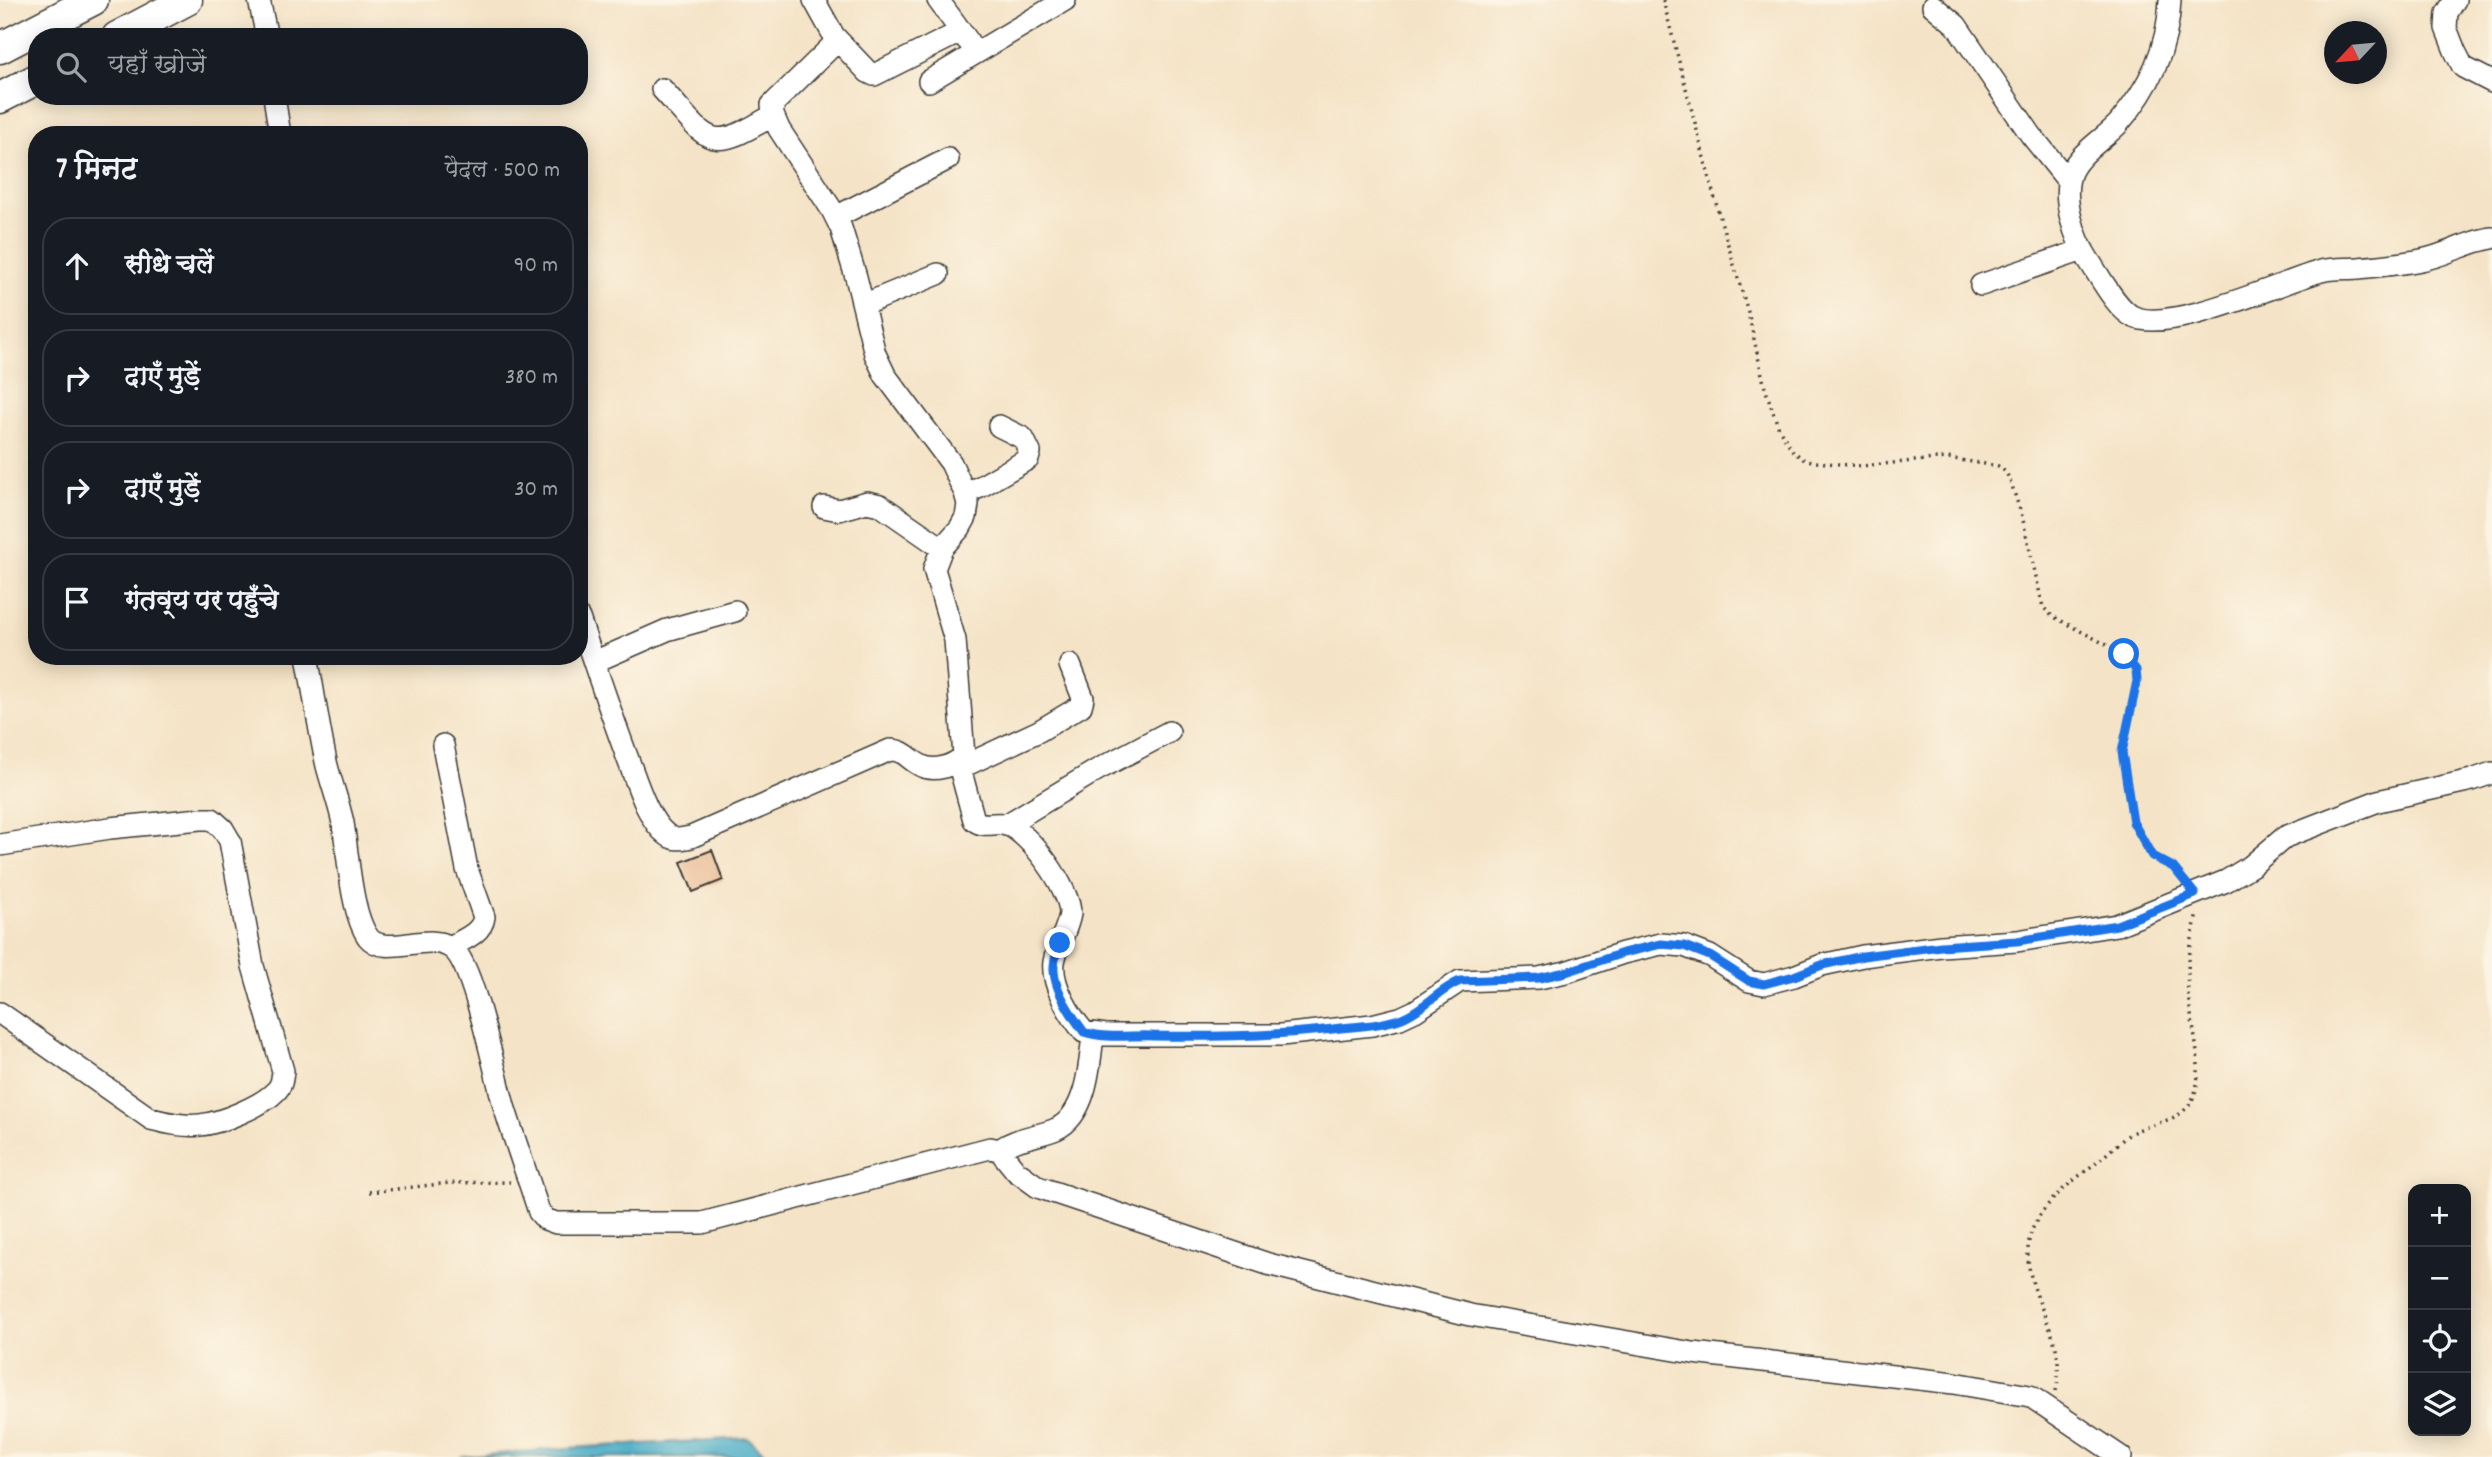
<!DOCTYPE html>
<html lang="hi">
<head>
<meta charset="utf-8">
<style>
  :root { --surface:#171b24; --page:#242831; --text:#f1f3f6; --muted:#9ea1a6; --line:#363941 }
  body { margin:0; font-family:Dekko,"Playpen Sans Deva",sans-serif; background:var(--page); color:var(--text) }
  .controls { position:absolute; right:21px; bottom:21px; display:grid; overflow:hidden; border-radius:14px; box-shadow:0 4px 18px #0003 }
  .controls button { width:63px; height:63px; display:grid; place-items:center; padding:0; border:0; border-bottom:2px solid var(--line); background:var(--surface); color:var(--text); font:35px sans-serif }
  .compass { position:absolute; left:2324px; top:21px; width:63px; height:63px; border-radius:50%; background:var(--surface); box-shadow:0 4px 18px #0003; rotate:244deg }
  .stop { position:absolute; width:21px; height:21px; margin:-16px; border:5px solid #1a73e8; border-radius:50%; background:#fff }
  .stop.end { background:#1a73e8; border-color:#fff; box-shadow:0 2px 7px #0008 }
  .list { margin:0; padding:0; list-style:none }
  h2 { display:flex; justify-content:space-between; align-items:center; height:91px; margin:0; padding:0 28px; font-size:30px }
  h2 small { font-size:23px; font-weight:400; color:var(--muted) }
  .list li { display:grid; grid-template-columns:46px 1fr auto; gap:21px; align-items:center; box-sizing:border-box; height:98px; margin:0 14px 14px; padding:0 14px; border:2px solid var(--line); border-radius:28px }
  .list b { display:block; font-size:26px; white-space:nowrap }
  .list em { font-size:23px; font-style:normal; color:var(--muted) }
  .icon { flex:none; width:38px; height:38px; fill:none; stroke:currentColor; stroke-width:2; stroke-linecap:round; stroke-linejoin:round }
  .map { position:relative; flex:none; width:2492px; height:1457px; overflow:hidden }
  .search { position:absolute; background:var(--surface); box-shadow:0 4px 18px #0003; left:28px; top:28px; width:560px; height:77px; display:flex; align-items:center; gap:18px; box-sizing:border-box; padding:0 24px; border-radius:28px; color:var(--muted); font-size:26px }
  .panel { position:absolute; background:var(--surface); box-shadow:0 4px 18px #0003; left:28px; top:126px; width:560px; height:539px; border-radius:28px }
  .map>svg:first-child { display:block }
  .water { fill:#47acc7; stroke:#326472; stroke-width:2 }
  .building { fill:#e8b88f }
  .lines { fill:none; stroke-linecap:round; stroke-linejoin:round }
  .minor-casing { stroke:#3c3a36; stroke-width:24 }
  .highway-casing { stroke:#3c3a36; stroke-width:33 }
  .path { stroke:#3c3a36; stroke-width:3.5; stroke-dasharray:2 5; stroke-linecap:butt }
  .minor { stroke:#fff; stroke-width:21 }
  .highway { stroke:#fff; stroke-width:30 }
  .route { stroke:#1a73e8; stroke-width:9 }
</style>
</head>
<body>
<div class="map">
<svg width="2492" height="1457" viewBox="0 0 2492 1457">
  <rect width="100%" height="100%" fill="#fcf5e5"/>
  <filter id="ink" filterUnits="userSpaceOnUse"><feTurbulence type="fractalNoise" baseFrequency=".0143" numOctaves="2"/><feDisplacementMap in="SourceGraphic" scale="14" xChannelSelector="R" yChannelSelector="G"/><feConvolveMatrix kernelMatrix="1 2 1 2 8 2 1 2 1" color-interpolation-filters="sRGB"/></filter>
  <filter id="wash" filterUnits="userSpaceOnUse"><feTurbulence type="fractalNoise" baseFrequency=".00686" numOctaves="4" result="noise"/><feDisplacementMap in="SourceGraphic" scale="28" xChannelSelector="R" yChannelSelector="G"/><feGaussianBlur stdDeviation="1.57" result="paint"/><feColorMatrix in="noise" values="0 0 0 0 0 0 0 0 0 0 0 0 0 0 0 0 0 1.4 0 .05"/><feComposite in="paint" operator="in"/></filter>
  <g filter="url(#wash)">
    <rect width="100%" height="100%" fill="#f4e3c6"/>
    <!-- water -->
    <path class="water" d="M748 1438 769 1457H460L568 1448Z"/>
    <g id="blocks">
      <!-- building -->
      <path class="building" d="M712 850 723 880 693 892 681 862Z"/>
    </g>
  </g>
  <g filter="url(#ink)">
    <use href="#blocks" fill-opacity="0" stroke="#3c3a36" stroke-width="2"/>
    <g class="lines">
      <defs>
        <path id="minor" d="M259 0 267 37
          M938 0 968 41
          M2170 0C2168 49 2150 87 2118 124 2103 140 2074 156 2069 178 2063 202 2075 239 2088 259 2099 275 2117 310 2134 317 2172 333 2279 283 2321 271 2333 268 2346 269 2358 268 2379 266 2401 264 2421 260 2445 256 2468 241 2492 238
          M2455 0 2447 13 2446 28 2455 51 2463 67 2492 82
          M1933 6 1956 25 2031 135 2068 181
          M834 36 868 72 874 75 960 32
          M929 81 1065 0
          M662 89C710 141 706 156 773 115
          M274 96 280 135
          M836 217 948 159
          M1981 285 2083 250
          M863 305 938 274
          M965 493 980 487 1028 459 1030 452 1023 438 999 426
          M824 507 839 510 867 502 880 505 942 548
          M579 618C595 666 611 714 629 762 637 783 648 820 666 834 674 841 681 839 691 837L890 750C905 750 908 759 920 765 934 773 953 766 964 756L955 640 934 569 942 548 960 528 966 517 968 504 965 493 951 463 885 375 875 354 856 277 841 228 832 210 779 129 773 115 772 105 833 45 834 36 814 0
          M307 656C314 693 319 730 327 766 332 785 339 804 343 823 348 853 351 913 368 937 385 959 431 929 454 950 474 968 495 1074 504 1106 515 1142 528 1177 539 1212L545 1219 556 1223H702L990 1148 999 1150 1016 1171 1038 1187 1268 1264 1470 1315 1693 1353 1954 1383 2030 1396 2121 1457
          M594 662 667 630 735 611
          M443 745 467 869 484 917C482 933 464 939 450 947
          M958 761 974 820C983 828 994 822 1005 824 1029 831 1071 890 1070 914 1067 931 1057 945 1054 962 1051 985 1070 1015 1084 1032L1106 1035H1281L1372 1025 1400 1018 1415 1011 1460 981 1539 978 1566 972 1623 953 1661 944 1684 946 1710 956 1749 981 1764 984 1794 976 1822 965 1863 956 1941 946 2017 941 2117 925 2226 881 2251 866 2285 837 2378 801 2472 780 2492 773
          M960 768 1039 731 1081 706 1083 698 1070 665
          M1006 825 1097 770 1169 732
          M0 845 110 828 200 819H212L223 829 230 841 253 966 283 1071C282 1079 282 1085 276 1091 262 1106 221 1123 200 1125 184 1127 167 1123 151 1119L0 1013
          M999 1150C1017 1137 1037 1137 1056 1129 1087 1115 1090 1063 1093 1034"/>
        <path id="highway" d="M117 37 187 0
          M0 48 93 0
          M0 98 37 79"/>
      </defs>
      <!-- minor casing -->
      <use href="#minor" class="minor-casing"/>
      <!-- highway casing -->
      <use href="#highway" class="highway-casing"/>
      <!-- path -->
      <path class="path" d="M1663 0 1718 211 1748 312 1765 388 1779 429 1793 451 1803 459 1816 462 1861 466 1947 458 1998 466 2006 472 2011 483 2022 516 2043 607 2052 616 2124 654 2136 670 2137 681 2122 752 2132 822 2153 856 2173 867 2183 878
        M369 1192 450 1183 510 1182
        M2056 1391C2059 1377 2059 1362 2056 1348 2047 1312 2017 1269 2032 1230 2044 1200 2077 1178 2102 1158 2111 1150 2120 1141 2130 1134 2152 1121 2181 1124 2193 1098 2206 1070 2190 1022 2188 992 2186 965 2192 939 2197 913"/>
      <!-- minor -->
      <use href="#minor" class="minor"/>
      <!-- highway -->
      <use href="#highway" class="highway"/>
    </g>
  </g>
  <g class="lines" filter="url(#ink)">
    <!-- route -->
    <path class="route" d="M1060 943C1057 952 1053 961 1054 971 1055 991 1072 1016 1084 1032 1105 1039 1131 1035 1153 1036 1213 1037 1273 1036 1333 1029 1356 1026 1380 1026 1402 1018 1424 1009 1439 990 1460 981L1539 978 1566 972 1623 953 1661 944 1684 946 1710 956 1749 981 1764 984 1794 976 1822 965 1863 956 1941 946 2017 941 2117 925 2195 894 2173 867 2152 856 2133 822 2122 752 2137 681 2136 670 2124 654"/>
  </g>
</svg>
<div class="controls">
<button>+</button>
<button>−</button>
<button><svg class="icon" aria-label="locate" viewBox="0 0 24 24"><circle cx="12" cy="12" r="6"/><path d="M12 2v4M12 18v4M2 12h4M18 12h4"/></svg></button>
<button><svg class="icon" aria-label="layers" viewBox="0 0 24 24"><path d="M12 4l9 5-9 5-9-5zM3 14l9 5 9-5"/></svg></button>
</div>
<svg class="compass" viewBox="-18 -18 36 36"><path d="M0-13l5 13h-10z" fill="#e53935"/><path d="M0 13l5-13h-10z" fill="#9ea1a6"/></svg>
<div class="stop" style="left:2124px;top:654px"></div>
<div class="stop end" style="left:1060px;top:943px"></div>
<div class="search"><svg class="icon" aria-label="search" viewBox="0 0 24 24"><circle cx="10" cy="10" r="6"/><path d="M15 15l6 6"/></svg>यहाँ खोजें</div>
<section class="panel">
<h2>7 मिनट<small>पैदल · 500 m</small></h2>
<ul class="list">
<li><svg class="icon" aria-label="ahead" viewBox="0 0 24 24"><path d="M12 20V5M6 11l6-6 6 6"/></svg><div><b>सीधे चलें</b></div><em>90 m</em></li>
<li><svg class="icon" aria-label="right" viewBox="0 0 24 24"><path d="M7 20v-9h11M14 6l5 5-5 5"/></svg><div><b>दाएँ मुड़ें</b></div><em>380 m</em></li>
<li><svg class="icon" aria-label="right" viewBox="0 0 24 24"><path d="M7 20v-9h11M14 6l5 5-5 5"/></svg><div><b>दाएँ मुड़ें</b></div><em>30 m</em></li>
<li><svg class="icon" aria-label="arrive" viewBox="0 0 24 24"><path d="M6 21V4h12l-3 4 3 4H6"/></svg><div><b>गंतव्य पर पहुँचे</b></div></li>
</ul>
</section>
</div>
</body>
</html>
